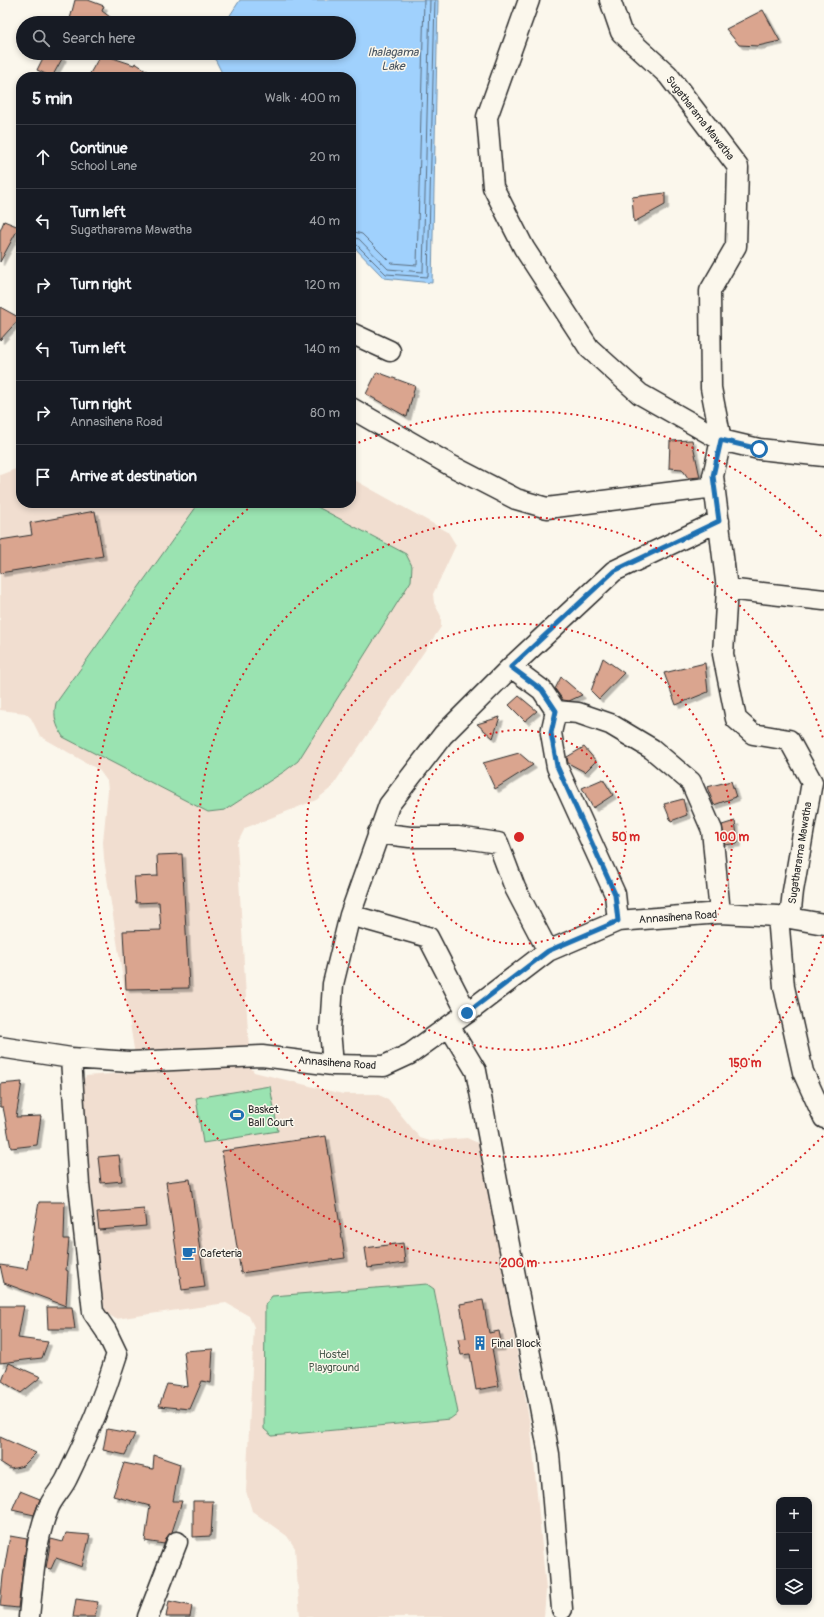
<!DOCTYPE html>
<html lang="en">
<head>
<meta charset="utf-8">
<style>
  :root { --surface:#171b24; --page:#20242c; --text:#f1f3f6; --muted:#9ea1a6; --line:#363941 }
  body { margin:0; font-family:Pangolin,sans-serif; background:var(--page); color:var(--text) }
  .controls { position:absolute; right:12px; bottom:12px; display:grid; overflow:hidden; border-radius:8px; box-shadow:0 2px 6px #0003 }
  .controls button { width:36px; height:36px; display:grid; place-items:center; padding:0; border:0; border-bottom:1px solid var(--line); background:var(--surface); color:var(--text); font:20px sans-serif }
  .stop { position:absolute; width:12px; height:12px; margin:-9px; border:3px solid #1f6fb2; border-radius:50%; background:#fff }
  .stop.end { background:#1f6fb2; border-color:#fff; box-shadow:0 1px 4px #0008 }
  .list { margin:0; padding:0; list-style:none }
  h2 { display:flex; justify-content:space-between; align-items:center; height:52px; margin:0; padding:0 16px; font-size:17px }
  h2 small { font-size:13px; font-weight:400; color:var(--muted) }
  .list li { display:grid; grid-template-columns:26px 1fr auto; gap:12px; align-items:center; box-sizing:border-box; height:64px; padding:0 16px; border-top:1px solid var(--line) }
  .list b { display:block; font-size:15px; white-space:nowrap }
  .list p { margin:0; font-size:13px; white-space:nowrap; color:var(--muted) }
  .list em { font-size:13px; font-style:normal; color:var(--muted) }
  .icon { flex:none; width:22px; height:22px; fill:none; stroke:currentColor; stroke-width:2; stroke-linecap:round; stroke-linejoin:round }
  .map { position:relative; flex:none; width:824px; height:1617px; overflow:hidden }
  .search { position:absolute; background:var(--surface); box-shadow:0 2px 6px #0003; left:16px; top:16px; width:340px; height:44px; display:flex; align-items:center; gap:10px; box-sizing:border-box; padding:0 14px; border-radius:22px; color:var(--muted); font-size:15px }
  .panel { position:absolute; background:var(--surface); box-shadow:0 2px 6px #0003; left:16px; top:72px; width:340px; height:436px; border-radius:16px }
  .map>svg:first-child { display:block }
  .built { fill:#f1ded0; fill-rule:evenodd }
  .green { fill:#9ae3b1; stroke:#62876e }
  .water { fill:#a0d1fd; stroke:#718fa9 }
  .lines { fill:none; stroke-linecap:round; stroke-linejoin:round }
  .shore { stroke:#5a6d7f; stroke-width:1 }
  .building { fill:#daa58f; stroke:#2b2b2b; filter:url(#shadow) }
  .minor-casing { stroke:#2b2b2b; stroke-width:23 }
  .minor { stroke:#fbf7ec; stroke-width:20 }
  .route { stroke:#1f6fb2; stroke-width:5 }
  .ring { fill:none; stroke:#d62828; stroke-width:2; stroke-dasharray:2 4 }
  .labels { text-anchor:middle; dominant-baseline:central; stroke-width:3; stroke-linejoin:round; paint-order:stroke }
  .street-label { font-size:11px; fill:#2b2b2b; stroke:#fbf7ec }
  .poi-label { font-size:11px; fill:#2b2b2b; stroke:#fbf7ec; text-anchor:start }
  .park-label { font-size:11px; fill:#47594c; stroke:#fbf7ec }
  .water-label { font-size:12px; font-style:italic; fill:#485460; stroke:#fbf7ec }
  .centre { fill:#d62828; stroke:#fbf7ec; stroke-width:2 }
  .ring-label { font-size:12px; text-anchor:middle; font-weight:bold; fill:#d62828; stroke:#fbf7ec; stroke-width:3; stroke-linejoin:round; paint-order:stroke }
</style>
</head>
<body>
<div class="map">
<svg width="824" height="1617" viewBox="0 0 824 1617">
  <defs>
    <filter id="shadow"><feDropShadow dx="3.5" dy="3.5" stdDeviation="0" flood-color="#0004"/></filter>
  </defs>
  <rect width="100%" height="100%" fill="#fbf7ec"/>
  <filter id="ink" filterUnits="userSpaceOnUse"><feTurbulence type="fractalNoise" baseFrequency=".025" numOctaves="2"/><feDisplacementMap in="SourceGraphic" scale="8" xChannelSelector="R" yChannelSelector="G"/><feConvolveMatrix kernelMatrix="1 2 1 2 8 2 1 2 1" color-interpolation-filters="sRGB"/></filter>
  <g filter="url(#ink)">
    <!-- built -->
    <path class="built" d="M21 467V503H199L56 703 54 713 208 812 225 810 285 771 298 761 406 554 310 503H351V478L448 532 456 545 433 594 434 603 441 616V627L331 788 316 800 245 828 237 844 250 1066 254 1072 330 1091 343 1094H376L388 1099 420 1138 430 1141 467 1138 480 1144 531 1430 546 1590 544 1617H300L295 1548 287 1536 252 1511 246 1491 254 1327 249 1316 226 1303 116 1319 106 1313 95 1274 81 1083 86 1076 134 1072 137 1068 104 859 103 842 108 790 107 781 99 770 40 736 31 718 25 713 0 710V475ZM434 1289 457 1413 450 1419 272 1436 264 1428 265 1305Z"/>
    <!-- green -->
    <path class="green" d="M199 503H310L406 554 412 566 411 581 298 761 285 771 225 810 208 812 63 737C56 725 53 717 56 703Z
      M270 1086 278 1131 203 1143 196 1098Z
      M427 1284 434 1289 458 1413 450 1419 272 1436 264 1429 265 1305 272 1296Z"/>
    <!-- water -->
    <path class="water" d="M240 0H438L432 283 384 278 351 244V77H224L212 53H349V23H225Z"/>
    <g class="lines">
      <!-- shore -->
      <path class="shore" d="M351 231 362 234 391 263 417 265 424 0
        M351 237 359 239 388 269 423 272 430 0
        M351 242 355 243 386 274 428 277 435 0"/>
    </g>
    <!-- building -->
    <path class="building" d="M75 0H88L104 6 102 11 118 23H69Z
      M763 10 780 41 758 46 739 45 726 29Z
      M45 54 63 57 52 77 37 70Z
      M101 54 134 65 135 63 157 77H88Z
      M665 193V205L634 222 632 197Z
      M4 221 19 227 0 262V231Z
      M0 307 20 318 0 340Z
      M377 372 415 386 407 417 366 394Z
      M692 440 700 477 688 478 682 469 669 468 670 441Z
      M95 511 103 556 0 573V540L32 535 30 523Z
      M603 658 624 673 599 699 591 691Z
      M705 663 708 692 676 705 664 673Z
      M561 677 582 695 569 701 563 700 555 689Z
      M519 696 537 711 525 721 509 705Z
      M500 717 493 738 477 724Z
      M584 747 596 761 585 772 568 763 567 757Z
      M519 753 533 765 495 789 483 763Z
      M603 779 613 795 593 808 582 788Z
      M731 781 736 797 714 805 707 787Z
      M683 799 687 815 671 821 664 804Z
      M735 821 738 843 725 845 722 825Z
      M182 854 189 988 126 989 123 931 161 930 159 902 136 903 134 877 158 876 157 855Z
      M22 1082 16 1117 41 1116 37 1145 11 1148 3 1107H0V1084Z
      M326 1136 345 1258 241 1273 222 1151Z
      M119 1155 122 1181 101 1183 98 1157Z
      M190 1179 205 1287 182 1290 166 1182Z
      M39 1202H65L64 1239H69L66 1270 68 1271 66 1306 4 1283 0 1265 27 1269Z
      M144 1209 146 1226 99 1230 97 1213Z
      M403 1243 405 1263 368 1268 365 1248Z
      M483 1300 489 1333 499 1331 502 1347 492 1348 499 1386 476 1390 470 1354 461 1355 458 1339 466 1338 460 1304Z
      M0 1306H24L18 1338 48 1342 42 1358 0 1363Z
      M47 1307H72L75 1329H48Z
      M213 1349 211 1383 202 1381 190 1409 159 1406 167 1384 188 1387 184 1351Z
      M9 1363 41 1377 21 1393 2 1381Z
      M107 1429 135 1434 125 1455 103 1450Z
      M0 1437 36 1453 23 1466 11 1469 0 1462Z
      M154 1455 180 1464 173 1501H182L172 1532 166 1538 164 1544 145 1541 150 1506 113 1496 124 1463 153 1469Z
      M20 1491 40 1499 34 1515 12 1510Z
      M193 1501H213L211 1536 193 1537Z
      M66 1533 90 1535 82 1567 56 1558 51 1569 46 1568 51 1539 63 1542Z
      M10 1536 27 1539 18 1608 0 1606 3 1576Z
      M76 1599 98 1602 95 1617H73Z
      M169 1601 192 1606 190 1617H166Z"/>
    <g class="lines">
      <defs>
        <path id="minor" d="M529 0 487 117 493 187 524 248 589 348 640 394 721 440 759 449 824 456
          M610 0 621 32 668 75 738 167 736 246 710 291 711 388 721 440 713 476 727 589 723 654 736 719 753 734 789 740 812 782 793 891 790 918
          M351 333 390 351
          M351 408 450 465 516 499 547 508 715 487
          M727 589 824 600
          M511 667 542 690 556 711 551 733 557 767 615 894 618 921
          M556 711 578 713 610 724 652 749 691 782 712 830 720 913
          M378 833 410 837H458L498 843 515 888 548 951
          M350 915 428 937 467 1013
          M778 916 784 987 803 1072 824 1118
          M449 1026 476 1071 549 1454 562 1609
          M0 1047 71 1058 130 1062 262 1056 333 1065 384 1066 410 1054 467 1013 548 951 618 921 720 913 778 916 824 924
          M333 1065 330 1030 333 984 350 915 389 805 443 735 511 667 614 571 719 521
          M29 1617C33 1581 34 1543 48 1509 52 1498 62 1489 67 1478 87 1438 104 1397 117 1354L106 1331 93 1312 79 1185 71 1058
          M148 1617 177 1542"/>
      </defs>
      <!-- minor casing -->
      <use href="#minor" class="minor-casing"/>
      <!-- minor -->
      <use href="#minor" class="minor"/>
    </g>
  </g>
  <g class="lines" filter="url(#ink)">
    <!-- route -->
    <path class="route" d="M467 1013 548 951 618 921 615 894 557 766 551 733 556 711 542 690 511 667 614 571 719 521 713 476 721 440 759 449"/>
  </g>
  <!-- distance rings -->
  <g class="ring">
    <circle cx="519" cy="837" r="107"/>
    <circle cx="519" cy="837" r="213"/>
    <path d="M823 936A320 320 0 1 1 823 738"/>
    <path d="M823 1136A426 426 0 1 1 254 504M353 445A426 426 0 0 1 823 538"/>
  </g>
  <!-- icons -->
  <defs>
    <symbol id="stadium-bare" viewBox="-9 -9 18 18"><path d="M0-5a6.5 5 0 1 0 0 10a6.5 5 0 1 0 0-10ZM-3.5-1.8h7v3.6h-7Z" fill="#1f6fb2" stroke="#fbf7ec" stroke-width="2.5" paint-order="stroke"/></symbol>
    <symbol id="cafe-bare" viewBox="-9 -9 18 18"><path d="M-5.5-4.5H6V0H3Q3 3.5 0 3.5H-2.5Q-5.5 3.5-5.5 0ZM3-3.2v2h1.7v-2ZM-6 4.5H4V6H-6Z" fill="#1f6fb2" stroke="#fbf7ec" stroke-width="2.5" paint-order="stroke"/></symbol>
    <symbol id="building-bare" viewBox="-9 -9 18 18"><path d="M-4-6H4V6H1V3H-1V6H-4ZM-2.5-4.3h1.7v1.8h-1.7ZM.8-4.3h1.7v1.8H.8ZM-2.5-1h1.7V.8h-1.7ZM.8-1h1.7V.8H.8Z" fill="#1f6fb2" stroke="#fbf7ec" stroke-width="2.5" paint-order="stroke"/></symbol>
  </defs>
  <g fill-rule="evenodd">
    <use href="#stadium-bare" x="227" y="1105" width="20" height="20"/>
    <use href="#cafe-bare" x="179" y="1243" width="20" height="20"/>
    <use href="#building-bare" x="470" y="1333" width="20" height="20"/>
  </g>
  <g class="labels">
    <!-- street labels -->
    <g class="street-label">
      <text transform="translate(700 118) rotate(52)">Sugatharama Mawatha</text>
      <text transform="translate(800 853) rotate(-81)">Sugatharama Mawatha</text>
      <text transform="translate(678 917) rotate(-4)">Annasihena Road</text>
      <text transform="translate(337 1063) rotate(4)">Annasihena Road</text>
    </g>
    <!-- poi labels -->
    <g class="poi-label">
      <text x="248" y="1109">Basket<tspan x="248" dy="13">Ball Court</tspan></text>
      <text x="200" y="1253">Cafeteria</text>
      <text x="491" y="1343">Final Block</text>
    </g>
    <!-- park labels -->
    <g class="park-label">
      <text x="334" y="1354">Hostel<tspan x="334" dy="13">Playground</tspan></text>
    </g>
    <!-- water labels -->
    <g class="water-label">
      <text x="393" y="52">Ihalagama<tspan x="393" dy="14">Lake</tspan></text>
    </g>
  </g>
  <circle cx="519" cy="837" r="6" class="centre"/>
  <g class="ring-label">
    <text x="626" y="841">50 m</text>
    <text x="732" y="841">100 m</text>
    <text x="745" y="1067">150 m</text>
    <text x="519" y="1267">200 m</text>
  </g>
</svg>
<div class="controls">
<button>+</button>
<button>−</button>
<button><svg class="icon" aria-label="layers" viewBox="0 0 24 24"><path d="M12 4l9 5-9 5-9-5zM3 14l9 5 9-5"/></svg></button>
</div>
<div class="stop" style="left:759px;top:449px"></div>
<div class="stop end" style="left:467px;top:1013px"></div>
<div class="search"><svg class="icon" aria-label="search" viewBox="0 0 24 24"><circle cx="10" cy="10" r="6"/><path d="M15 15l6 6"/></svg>Search here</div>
<section class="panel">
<h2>5 min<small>Walk · 400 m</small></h2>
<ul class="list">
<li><svg class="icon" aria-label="ahead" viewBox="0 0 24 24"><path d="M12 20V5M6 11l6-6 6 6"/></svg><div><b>Continue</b><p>School Lane</p></div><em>20 m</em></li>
<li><svg class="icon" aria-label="left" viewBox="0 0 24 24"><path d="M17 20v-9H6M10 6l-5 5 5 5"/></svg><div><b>Turn left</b><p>Sugatharama Mawatha</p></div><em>40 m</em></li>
<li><svg class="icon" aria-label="right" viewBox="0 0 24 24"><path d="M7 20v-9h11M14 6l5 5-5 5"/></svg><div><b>Turn right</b></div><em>120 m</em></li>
<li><svg class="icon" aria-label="left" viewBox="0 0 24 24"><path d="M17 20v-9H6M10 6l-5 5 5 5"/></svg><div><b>Turn left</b></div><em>140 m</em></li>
<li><svg class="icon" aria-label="right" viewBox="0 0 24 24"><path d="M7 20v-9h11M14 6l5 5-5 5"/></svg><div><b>Turn right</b><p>Annasihena Road</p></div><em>80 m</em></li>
<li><svg class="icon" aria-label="arrive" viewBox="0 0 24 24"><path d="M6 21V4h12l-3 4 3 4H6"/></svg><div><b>Arrive at destination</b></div></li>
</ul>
</section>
</div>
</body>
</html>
